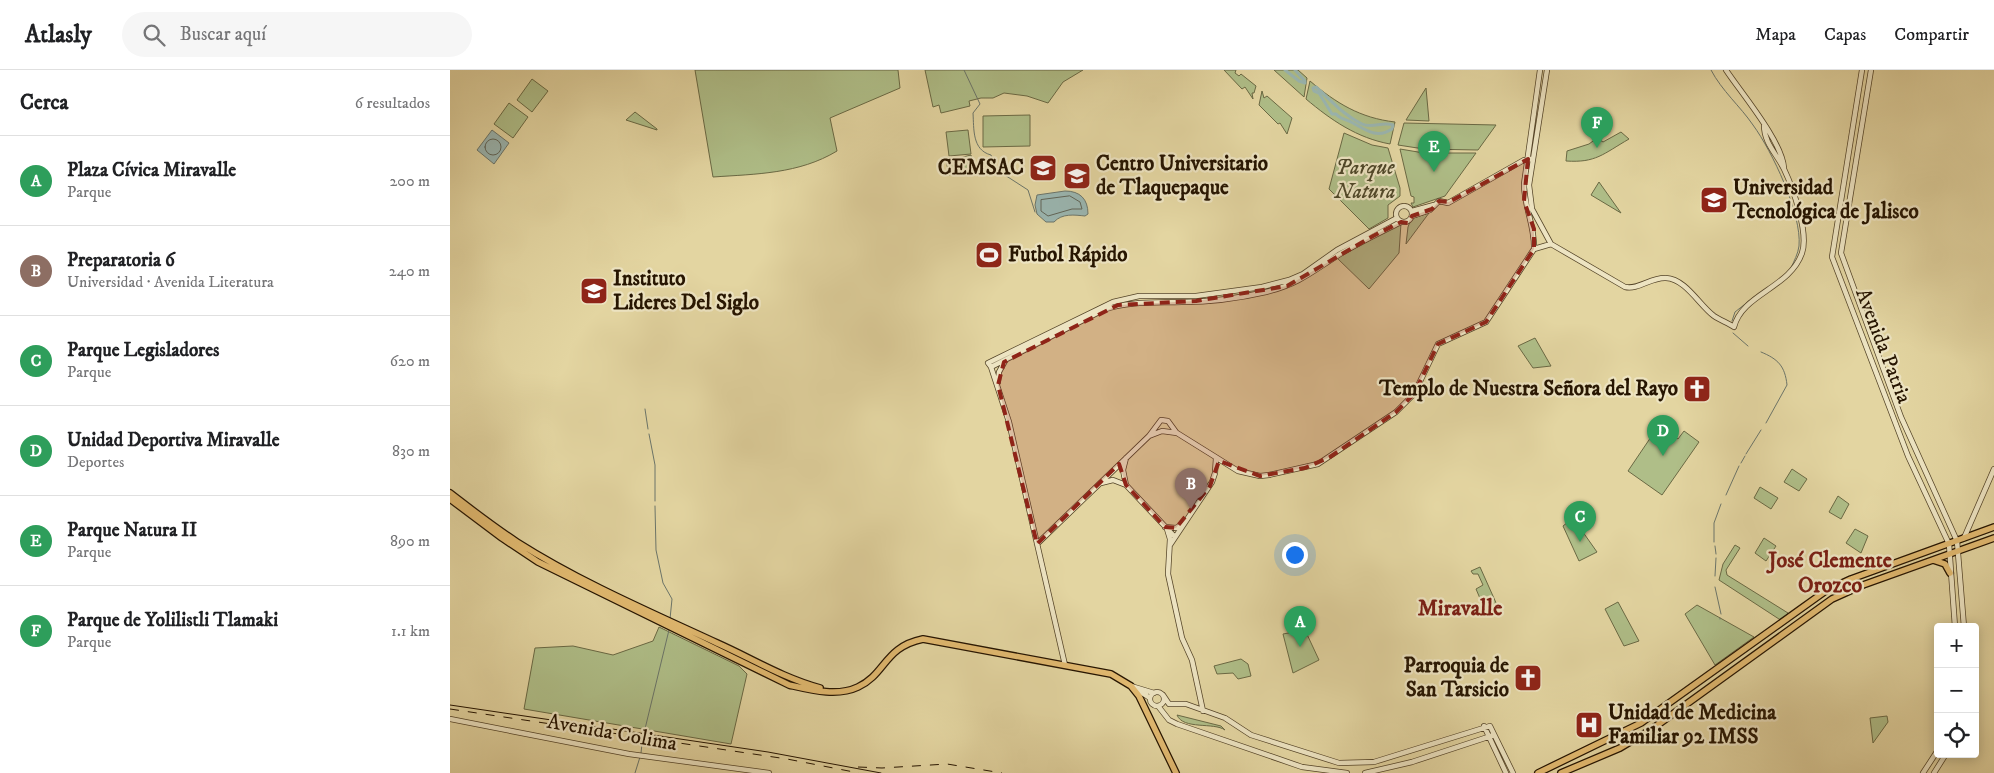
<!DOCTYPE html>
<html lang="es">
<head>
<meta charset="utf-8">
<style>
  :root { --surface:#fff; --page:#f6f6f6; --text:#202124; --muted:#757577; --line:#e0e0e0; --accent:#db2777 }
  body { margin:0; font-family:"IM FELL DW Pica",serif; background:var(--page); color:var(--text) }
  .controls { position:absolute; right:15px; bottom:15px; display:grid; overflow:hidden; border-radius:5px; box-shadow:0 2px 12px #0003 }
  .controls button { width:45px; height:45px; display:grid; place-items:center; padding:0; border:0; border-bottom:1px solid var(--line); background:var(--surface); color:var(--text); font:25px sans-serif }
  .you { position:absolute; left:844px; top:484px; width:18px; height:18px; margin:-12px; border:4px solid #fff; border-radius:50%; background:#1a73e8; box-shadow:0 0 0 8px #1a73e833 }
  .badge { display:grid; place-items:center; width:32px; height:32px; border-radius:50%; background:var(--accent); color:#fff; font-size:16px; font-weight:700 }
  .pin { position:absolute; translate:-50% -41px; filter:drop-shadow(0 1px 2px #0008) }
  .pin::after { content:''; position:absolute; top:26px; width:18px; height:15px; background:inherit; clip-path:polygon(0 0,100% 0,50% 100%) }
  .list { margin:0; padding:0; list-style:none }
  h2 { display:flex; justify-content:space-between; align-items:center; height:65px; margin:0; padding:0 20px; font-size:21px }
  h2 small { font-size:16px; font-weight:400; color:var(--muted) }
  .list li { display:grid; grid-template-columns:32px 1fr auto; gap:15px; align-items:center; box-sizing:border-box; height:90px; padding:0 20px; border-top:1px solid var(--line) }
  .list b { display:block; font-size:19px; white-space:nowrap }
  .list p { margin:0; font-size:16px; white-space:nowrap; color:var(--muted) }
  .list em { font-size:16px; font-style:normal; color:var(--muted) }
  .icon { flex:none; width:28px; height:28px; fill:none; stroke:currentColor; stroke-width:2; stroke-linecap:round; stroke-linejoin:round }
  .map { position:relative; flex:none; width:1544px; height:703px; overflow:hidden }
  header { display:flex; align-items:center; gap:30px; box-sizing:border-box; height:70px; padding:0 25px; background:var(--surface); border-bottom:1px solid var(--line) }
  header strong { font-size:24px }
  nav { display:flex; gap:28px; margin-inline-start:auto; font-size:18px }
  .search { width:350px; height:45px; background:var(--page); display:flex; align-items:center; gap:12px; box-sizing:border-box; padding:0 18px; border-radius:28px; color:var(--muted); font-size:19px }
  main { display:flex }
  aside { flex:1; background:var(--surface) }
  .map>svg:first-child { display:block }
  .green { fill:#afbe88; stroke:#6a6944 }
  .water { fill:#9ab6b1; stroke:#6b756a }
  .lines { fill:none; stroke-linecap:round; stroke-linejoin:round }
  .shore { stroke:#606558; stroke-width:1 }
  .stream { stroke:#6b756a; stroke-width:1 }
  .canal { stroke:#9ab6b1; stroke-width:3 }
  .tertiary-casing { stroke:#544428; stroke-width:6 }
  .primary-casing { stroke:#251400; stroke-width:8 }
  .tertiary { stroke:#ede4c2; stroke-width:4.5 }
  .primary { stroke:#e2ba70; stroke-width:5.5 }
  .tram { stroke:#251400; stroke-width:1 }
  .rail { stroke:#251400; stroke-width:1; stroke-dasharray:9 9; stroke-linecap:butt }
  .marked { fill:#8f2418; fill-opacity:0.2; stroke:#8f2418; stroke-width:4; stroke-dasharray:10 6; stroke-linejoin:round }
  .labels { text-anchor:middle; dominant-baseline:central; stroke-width:4.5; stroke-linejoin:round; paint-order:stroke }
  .poi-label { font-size:21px; font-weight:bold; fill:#251400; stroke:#ede4c2; text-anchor:start }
  .park-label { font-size:21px; font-style:italic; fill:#4e4729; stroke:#ede4c2 }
  .street-label { font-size:21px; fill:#251400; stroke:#ede4c2 }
  .neighbourhood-label { font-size:22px; font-weight:bold; fill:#7a1f14; stroke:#ede4c2 }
</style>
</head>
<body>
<header>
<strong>Atlasly</strong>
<div class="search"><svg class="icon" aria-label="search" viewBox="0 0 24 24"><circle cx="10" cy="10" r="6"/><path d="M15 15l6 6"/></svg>Buscar aquí</div>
<nav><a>Mapa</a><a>Capas</a><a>Compartir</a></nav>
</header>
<main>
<aside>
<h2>Cerca<small>6 resultados</small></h2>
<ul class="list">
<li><span class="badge" style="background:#2e9e5b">A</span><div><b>Plaza Cívica Miravalle</b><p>Parque</p></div><em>200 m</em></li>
<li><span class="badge" style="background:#8d6e63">B</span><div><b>Preparatoria 6</b><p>Universidad · Avenida Literatura</p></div><em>240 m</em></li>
<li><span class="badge" style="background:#2e9e5b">C</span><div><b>Parque Legisladores</b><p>Parque</p></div><em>620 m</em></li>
<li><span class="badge" style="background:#2e9e5b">D</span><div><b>Unidad Deportiva Miravalle</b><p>Deportes</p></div><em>830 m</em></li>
<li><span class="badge" style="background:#2e9e5b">E</span><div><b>Parque Natura II</b><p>Parque</p></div><em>890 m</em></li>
<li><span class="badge" style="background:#2e9e5b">F</span><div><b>Parque de Yolilistli Tlamaki</b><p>Parque</p></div><em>1.1 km</em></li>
</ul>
</aside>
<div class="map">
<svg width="1544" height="703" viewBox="0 0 1544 703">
  <rect width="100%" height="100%" fill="#e3d5a1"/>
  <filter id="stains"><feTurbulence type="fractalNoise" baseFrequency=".004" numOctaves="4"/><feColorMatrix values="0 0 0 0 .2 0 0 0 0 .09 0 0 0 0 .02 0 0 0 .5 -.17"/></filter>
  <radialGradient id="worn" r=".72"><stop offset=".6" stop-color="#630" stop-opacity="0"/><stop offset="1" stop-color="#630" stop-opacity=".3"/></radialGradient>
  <!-- green -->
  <path class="green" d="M245 0H448L450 18 380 48 387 81C349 104 306 104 263 107Z
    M475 0H633L613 12 598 33 577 26 554 23 543 28H531L519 31 520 36 491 43 489 35 483 37Z
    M774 0H786L785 3 789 6 791 4 806 16 804 23H802L803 29 795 17 792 19Z
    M824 0H848L857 8 854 27Z
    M82 9 98 21 82 42 67 30Z
    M860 11C886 33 910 48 945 52L940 74C907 68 881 50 856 29Z
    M976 18 979 51 956 50Z
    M812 21 814 28 817 26 842 48 837 64 830 53 828 54 809 35Z
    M59 33 78 47 63 68 44 54Z
    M185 42 207 59V60L176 50Z
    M580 45V76L533 77V46Z
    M954 53 1046 55 1028 80 974 79 948 75Z
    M518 60 521 84 499 86 496 62Z
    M1171 62 1179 69C1153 84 1146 93 1116 91L1117 81 1139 74 1147 68 1153 72Z
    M894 63 922 75 938 78 950 118V126L938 135V148L919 159 879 119Z
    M950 79 974 83H1026L995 126 963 137 961 133H964V127L961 126Z
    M521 85 524 99 512 102 509 88Z
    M508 88 511 102 499 105 496 90Z
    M1149 112 1171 143 1141 125Z
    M979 143 956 174 958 157 961 149Z
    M951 153 949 183 919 219 887 188Z
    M1085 268 1101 296 1083 298 1068 276Z
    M1216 361 1228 369 1234 361 1249 372 1212 425 1178 401 1203 364 1211 369Z
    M1342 399 1357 409 1349 421 1334 412Z
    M1310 417 1328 428 1321 439 1304 428Z
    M1388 426 1399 434 1391 449 1379 442Z
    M1123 448 1147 482 1129 491 1113 456Z
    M1405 459 1418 466 1411 483 1396 473Z
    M1314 468 1326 476 1316 491 1305 483Z
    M1285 475 1290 478 1276 500 1277 505 1338 543 1332 551 1269 510 1273 494Z
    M1030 497 1047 535 1035 540 1026 519 1033 515 1028 504H1023L1021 501Z
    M1168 532 1189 571 1174 576 1155 539Z
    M1247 535 1304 567 1265 595 1235 544Z
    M209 557 289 596 297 604 281 674 74 639 85 578 123 576 163 585 203 571Z
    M855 560 869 590 843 603 833 564Z
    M791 589 798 594 801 606 788 609 783 603 767 604 764 596Z
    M727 645 771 656 775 660C764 652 733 660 727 645Z
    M1437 646 1438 652 1423 673 1420 648Z"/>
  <!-- water -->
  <path class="water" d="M42 60 59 73 44 94 27 80Z
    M615 121C630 121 638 129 638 144L635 146C625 145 612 143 604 152H596L587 144 585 135 587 125Z"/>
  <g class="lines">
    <!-- shore -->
    <path class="shore" d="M35 77a8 8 0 1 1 16 0a8 8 0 1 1-16 0Z
      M620 126 630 132 632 139H622L598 146 591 141V130Z"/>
    <!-- stream -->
    <path class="stream" d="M514 0 530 34 523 43C524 59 522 80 541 85L547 100 578 120 585 142
      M1261 0C1272 21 1290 36 1303 55 1322 81 1352 144 1349 176 1348 184 1344 191 1341 198
      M1282 251 1285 242 1304 227
      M1283 263 1298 276
      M1311 282C1328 289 1335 296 1337 315L1316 353
      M195 339 198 359
      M199 364 205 395V431
      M1296 384 1311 360
      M1291 393 1295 386
      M1276 425 1289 396
      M205 436 206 480 213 513 222 529 220 549
      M1264 472V453L1271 434
      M1265 476 1266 484
      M1265 506 1266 488
      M1265 517 1271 544
      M1270 549V548
      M194 663 219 560
      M191 683 192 674
      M185 703 190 687"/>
    <!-- canal -->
    <path class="canal" d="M835 0 849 11 855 13V11
      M845 0 855 11
      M866 17C881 30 893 45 912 54 922 59 933 51 943 55L942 59C927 69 916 60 903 53 896 49 891 50 886 44H882L869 23 864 21 863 18Z"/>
    <defs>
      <path id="tertiary" d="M1097 0 1079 115 1082 139 1101 174 1175 217C1189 220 1201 207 1216 208 1236 209 1249 235 1264 246 1270 250 1278 253 1284 257 1292 224 1340 218 1352 183 1359 163 1343 118 1334 99 1326 83 1314 73 1314 55
        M1276 0C1292 24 1332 71 1334 98
        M1412 0 1382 187 1458 386 1499 474 1505 557
        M1421 0 1391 183 1451 347 1507 471 1514 557
        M946 144a8 8 0 1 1 16 0a8 8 0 1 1-16 0Z
        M962 141 984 135
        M962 146 980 140 989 131 998 133 1074 90 1081 89
        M1084 179C1085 156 1074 137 1074 114L1090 0
        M541 297 653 240C680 231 704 233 732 232 759 232 790 228 816 222 849 214 863 201 890 184 910 172 931 162 951 152
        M548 312 549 302 555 291
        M699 366 712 361 727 363 788 401 810 406 819 405 868 394 946 342 964 324 988 274 1036 252 1084 179 1101 174
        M676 388 673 400 676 415 725 467
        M651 413 663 410 676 415
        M715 457 726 458 731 455
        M717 459 720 469 718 504 732 568 742 590 753 641
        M1514 468 1544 399
        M587 474 699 366 711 350 718 351 726 362
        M720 475 762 412 765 403 766 388
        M615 595 559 352 541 297 538 293 663 232 689 226H746L812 217 839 210 853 204 887 180 947 148
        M681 616 704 623
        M686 619 700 628
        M700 629a7 7 0 1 1 14 0a7 7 0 1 1-14 0Z
        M713 625 719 634H736L775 648 801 665 889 693 924 692 1040 656 1063 703
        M708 636 719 650 727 654 852 697 897 703
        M0 649 179 684 319 703
        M1034 656 1056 703
        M915 703 962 692 1044 665
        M1473 703 1488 680
        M1484 703 1496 684"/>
      <path id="primary" d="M0 423C22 440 44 457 67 472 130 512 200 542 267 573 303 589 331 607 370 618
        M0 429 52 468 88 492 339 615C361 620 387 627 408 617 436 604 434 577 473 569L661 604 681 616 689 626 726 703
        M1483 490 1495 494 1500 503
        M1088 703 1191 653 1377 520 1401 509 1544 457
        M1111 703 1170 678 1202 659 1382 529 1413 515 1544 468"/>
    </defs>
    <!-- tertiary casing -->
    <use href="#tertiary" class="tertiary-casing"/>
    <!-- primary casing -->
    <use href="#primary" class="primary-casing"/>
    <!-- tertiary -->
    <use href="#tertiary" class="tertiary"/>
    <!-- primary -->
    <use href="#primary" class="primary"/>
    <!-- tram -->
    <path class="tram" d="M0 635 318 682 431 703"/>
    <!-- rail -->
    <path class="rail" d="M0 639 337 689 409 703
      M408 697 432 698 497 694 552 703"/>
  </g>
  <!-- marked area -->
  <path class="marked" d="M1078 89 1074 131 1084 159V179L1036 252 988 274 964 324 946 342 880 387 855 398 810 406 769 391 760 416 726 458 715 457 676 415 669 394 587 474 548 315 554 292 668 235 746 231 837 216 923 166 951 152 958 153 962 146 982 139 989 131 999 132Z"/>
  <!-- icons -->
  <defs>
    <symbol id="university-square" viewBox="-11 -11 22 22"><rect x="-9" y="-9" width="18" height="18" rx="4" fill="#8f2418" stroke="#ede4c2"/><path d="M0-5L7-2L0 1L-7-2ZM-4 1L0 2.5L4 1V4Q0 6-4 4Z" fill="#fff"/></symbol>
    <symbol id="stadium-square" viewBox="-11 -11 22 22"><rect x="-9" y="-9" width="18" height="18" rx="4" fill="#8f2418" stroke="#ede4c2"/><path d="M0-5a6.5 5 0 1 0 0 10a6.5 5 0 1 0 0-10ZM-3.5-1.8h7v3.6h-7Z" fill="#fff"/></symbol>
    <symbol id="church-square" viewBox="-11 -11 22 22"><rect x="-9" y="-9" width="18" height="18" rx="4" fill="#8f2418" stroke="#ede4c2"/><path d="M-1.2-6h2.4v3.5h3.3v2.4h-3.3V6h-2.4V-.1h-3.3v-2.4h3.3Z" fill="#fff"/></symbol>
    <symbol id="hospital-square" viewBox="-11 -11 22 22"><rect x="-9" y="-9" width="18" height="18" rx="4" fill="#8f2418" stroke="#ede4c2"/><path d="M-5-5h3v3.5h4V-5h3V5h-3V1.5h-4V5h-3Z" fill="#fff"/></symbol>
  </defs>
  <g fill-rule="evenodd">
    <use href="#university-square" x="577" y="82" width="32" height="32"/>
    <use href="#university-square" x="611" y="90" width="32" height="32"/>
    <use href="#university-square" x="1248" y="114" width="32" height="32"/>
    <use href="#stadium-square" x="523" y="169" width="32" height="32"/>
    <use href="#university-square" x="128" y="205" width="32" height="32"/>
    <use href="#church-square" x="1231" y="303" width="32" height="32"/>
    <use href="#church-square" x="1062" y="592" width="32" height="32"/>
    <use href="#hospital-square" x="1123" y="639" width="32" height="32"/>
  </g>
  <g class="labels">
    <!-- poi labels -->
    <g class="poi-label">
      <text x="646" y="94">Centro Universitario<tspan x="646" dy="24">de Tlaquepaque</tspan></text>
      <text x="574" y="98" text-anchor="end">CEMSAC</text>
      <text x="1283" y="118">Universidad<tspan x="1283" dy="24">Tecnológica de Jalisco</tspan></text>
      <text x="558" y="185">Futbol Rápido</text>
      <text x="163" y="209">Instituto<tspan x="163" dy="24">Lideres Del Siglo</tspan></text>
      <text x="1228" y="319" text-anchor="end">Templo de Nuestra Señora del Rayo</text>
      <text x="1059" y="596" text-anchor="end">Parroquia de<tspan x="1059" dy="24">San Tarsicio</tspan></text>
      <text x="1158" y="643">Unidad de Medicina<tspan x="1158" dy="24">Familiar 92 IMSS</tspan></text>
    </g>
    <!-- park labels -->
    <g class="park-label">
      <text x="915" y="98">Parque<tspan x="915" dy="24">Natura</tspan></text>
    </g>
    <!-- street labels -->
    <g class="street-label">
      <text transform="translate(1433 276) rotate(69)">Avenida Patria</text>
      <text transform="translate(162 663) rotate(10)">Avenida Colima</text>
    </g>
    <!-- neighbourhood labels -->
    <g class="neighbourhood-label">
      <text x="1380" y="490">José Clemente<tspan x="1380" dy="25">Orozco</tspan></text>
      <text x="1010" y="538">Miravalle</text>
    </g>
  </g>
  <rect width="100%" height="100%" filter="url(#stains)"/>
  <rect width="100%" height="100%" fill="url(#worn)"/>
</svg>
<div class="controls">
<button>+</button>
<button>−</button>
<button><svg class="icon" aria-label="locate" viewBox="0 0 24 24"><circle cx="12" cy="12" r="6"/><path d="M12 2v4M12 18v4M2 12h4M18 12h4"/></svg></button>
</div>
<div class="you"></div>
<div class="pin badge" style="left:850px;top:577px;background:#2e9e5b">A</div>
<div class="pin badge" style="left:741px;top:439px;background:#8d6e63">B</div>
<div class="pin badge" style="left:1130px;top:472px;background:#2e9e5b">C</div>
<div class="pin badge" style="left:1213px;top:386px;background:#2e9e5b">D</div>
<div class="pin badge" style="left:984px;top:102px;background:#2e9e5b">E</div>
<div class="pin badge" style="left:1147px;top:78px;background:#2e9e5b">F</div>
</div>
</main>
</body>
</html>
